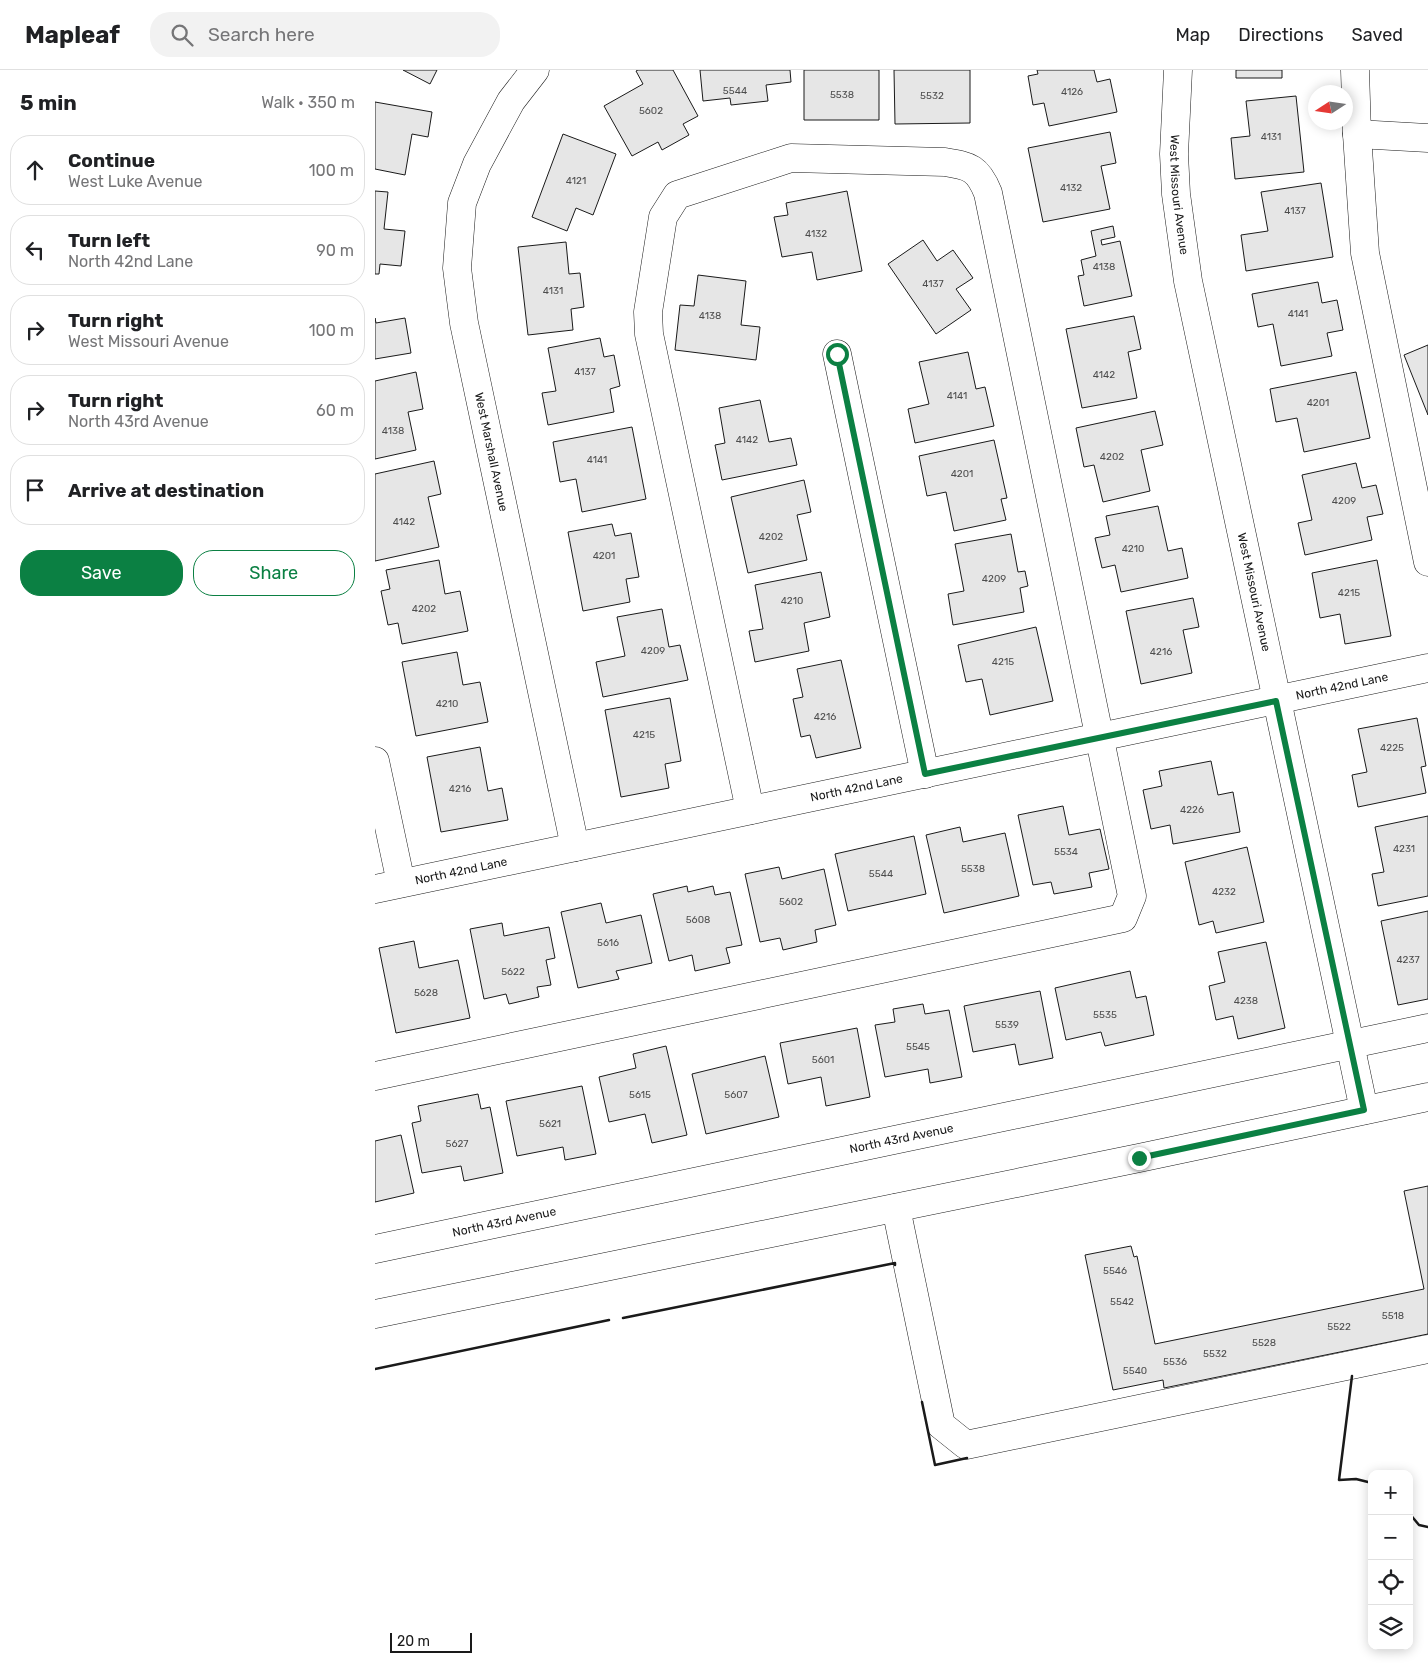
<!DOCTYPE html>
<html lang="en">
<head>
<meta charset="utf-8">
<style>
  :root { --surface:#fff; --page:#f2f2f2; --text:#202124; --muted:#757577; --line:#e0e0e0; --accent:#0b8043 }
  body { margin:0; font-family:Rubik,sans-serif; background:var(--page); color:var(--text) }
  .controls { position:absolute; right:15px; bottom:15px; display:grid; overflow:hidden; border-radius:10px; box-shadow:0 2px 12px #0003 }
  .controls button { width:45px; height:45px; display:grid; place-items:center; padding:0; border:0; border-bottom:1px solid var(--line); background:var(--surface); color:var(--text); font:25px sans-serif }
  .compass { position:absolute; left:933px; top:15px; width:45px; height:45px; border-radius:50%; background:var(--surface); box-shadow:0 2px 12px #0003; rotate:258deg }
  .scale { position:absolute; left:15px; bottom:12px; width:82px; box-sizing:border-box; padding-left:5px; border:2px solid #1a1a1a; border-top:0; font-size:14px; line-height:18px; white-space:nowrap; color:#1a1a1a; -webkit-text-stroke:4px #fff; paint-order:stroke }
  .stop { position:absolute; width:15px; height:15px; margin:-11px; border:4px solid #0b8043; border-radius:50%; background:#fff }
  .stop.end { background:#0b8043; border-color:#fff; box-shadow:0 1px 5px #0008 }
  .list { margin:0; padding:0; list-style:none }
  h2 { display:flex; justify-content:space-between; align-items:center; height:65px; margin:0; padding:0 20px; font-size:21px }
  h2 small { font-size:16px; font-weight:400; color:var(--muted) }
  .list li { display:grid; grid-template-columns:32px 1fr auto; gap:15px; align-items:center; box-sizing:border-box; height:70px; margin:0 10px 10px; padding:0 10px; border:1px solid var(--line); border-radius:20px }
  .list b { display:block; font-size:19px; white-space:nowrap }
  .list p { margin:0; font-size:16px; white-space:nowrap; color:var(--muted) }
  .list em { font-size:16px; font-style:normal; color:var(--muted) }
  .actions { display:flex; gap:10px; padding:15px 20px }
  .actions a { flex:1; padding:11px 0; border:1px solid var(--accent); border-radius:20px; text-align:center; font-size:18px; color:var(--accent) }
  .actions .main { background:var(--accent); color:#fff }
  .icon { flex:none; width:28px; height:28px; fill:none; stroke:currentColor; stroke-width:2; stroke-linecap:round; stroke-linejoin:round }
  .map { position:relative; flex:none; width:1053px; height:1595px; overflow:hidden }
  header { display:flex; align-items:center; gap:30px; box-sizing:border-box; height:70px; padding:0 25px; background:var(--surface); border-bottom:1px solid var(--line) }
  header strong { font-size:24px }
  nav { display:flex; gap:28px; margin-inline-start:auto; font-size:18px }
  .search { width:350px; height:45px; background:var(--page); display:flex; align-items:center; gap:12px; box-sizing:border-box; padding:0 18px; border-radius:20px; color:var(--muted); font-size:19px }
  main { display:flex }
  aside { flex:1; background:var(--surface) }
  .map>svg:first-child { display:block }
  .building { fill:#e6e6e6; stroke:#1a1a1a }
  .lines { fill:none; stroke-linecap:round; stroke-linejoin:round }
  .minor-casing { stroke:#1a1a1a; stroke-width:29 }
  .major-casing { stroke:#1a1a1a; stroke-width:29 }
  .minor { stroke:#fff; stroke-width:28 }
  .major { stroke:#fff; stroke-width:28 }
  .wall { stroke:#1a1a1a; stroke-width:2.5 }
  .route { stroke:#0b8043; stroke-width:6 }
  .labels { text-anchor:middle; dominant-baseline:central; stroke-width:4; stroke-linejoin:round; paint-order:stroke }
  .number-label { font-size:10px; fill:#4d4d4d }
  .street-label { font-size:12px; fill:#1a1a1a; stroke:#fff }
</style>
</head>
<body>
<header>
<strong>Mapleaf</strong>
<div class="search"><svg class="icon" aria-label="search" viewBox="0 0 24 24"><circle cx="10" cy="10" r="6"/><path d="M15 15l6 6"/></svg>Search here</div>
<nav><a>Map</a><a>Directions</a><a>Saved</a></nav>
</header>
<main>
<aside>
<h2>5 min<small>Walk · 350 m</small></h2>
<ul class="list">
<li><svg class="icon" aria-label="ahead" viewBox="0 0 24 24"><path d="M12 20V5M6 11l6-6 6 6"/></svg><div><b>Continue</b><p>West Luke Avenue</p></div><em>100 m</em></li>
<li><svg class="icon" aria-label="left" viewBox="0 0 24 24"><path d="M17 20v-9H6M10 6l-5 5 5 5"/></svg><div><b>Turn left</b><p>North 42nd Lane</p></div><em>90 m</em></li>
<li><svg class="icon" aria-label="right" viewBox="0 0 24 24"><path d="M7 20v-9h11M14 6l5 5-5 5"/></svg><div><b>Turn right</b><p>West Missouri Avenue</p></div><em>100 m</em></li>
<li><svg class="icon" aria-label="right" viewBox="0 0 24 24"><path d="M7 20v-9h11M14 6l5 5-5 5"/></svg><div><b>Turn right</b><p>North 43rd Avenue</p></div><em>60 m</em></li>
<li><svg class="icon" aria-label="arrive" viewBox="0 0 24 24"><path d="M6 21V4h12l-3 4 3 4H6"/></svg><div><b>Arrive at destination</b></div></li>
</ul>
<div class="actions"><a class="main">Save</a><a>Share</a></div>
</aside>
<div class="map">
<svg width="1053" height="1595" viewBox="0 0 1053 1595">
  <rect width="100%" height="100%" fill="#fff"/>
  <!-- building -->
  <path class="building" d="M28 0H62L55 14Z
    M263 0H298L323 46 308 54 314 65 287 80 283 72 257 86 229 36 268 14 261 1Z
    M325 0H415L416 12 391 15 393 31 356 35 355 28 328 31Z
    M429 0H504V50H429Z
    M519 0H595V53L520 54Z
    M662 0H719L722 12 735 9 742 42 674 56 669 33 658 35 653 6 663 4Z
    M861 0H907V8H861Z
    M921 26 929 102 860 109 856 68 875 66 871 31Z
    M0 32 57 42 53 67 37 64 30 105 0 99Z
    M735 62 741 93 726 96 735 139 668 152 653 78Z
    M188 64 241 84 218 145 201 138 192 161 157 147Z
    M946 113 958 187 871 201 866 165 893 161 886 122Z
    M0 121 13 122 9 159 30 161 26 196 5 194 4 204H0Z
    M472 121 487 201 442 210 437 182 407 187 399 147 413 145 411 133Z
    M738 156 740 167 726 170 727 175 745 171 757 226 709 236 703 206 709 205 706 190 721 186 716 161Z
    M548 170 562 191 578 180 598 208 581 219 596 240 561 264 513 194Z
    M191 172 194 204 205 203 209 237 196 239 198 260 153 265 143 177Z
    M323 205 371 211 366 255 385 257 381 290 300 280 305 235 319 236Z
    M943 212 947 233 962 230 968 260 952 263 957 286 906 296 898 254 883 257 877 224Z
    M759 246 766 279 753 282 762 328 707 338 691 259Z
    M0 248 1 253 30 248 36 283 0 289Z
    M225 268 229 287 239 285 245 316 235 319 239 342 173 355 167 323 181 321 173 278Z
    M1053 275V345L1029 285Z
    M593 282 601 319 610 317 619 356 540 373 533 339 554 334 544 292Z
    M41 302 48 339 33 342 41 380 0 389V311Z
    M981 302 995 368 929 382 922 348 901 352 895 319Z
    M385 330 394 372 416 368 422 395 347 410 340 375 350 373 344 338Z
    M780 341 788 375 766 380 775 421 728 432 719 395 709 397 701 358Z
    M257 357 271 429 207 442 201 409 185 412 178 372Z
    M619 370 632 428 626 429 631 450 579 461 571 422 552 426 544 386Z
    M59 391 66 424 53 427 64 477 0 491V404Z
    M981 393 987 418 1001 415 1008 444 992 447 997 470 930 485 923 453 937 450 927 405Z
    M429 410 436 442 422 445 432 490 373 503 356 427Z
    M783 436 793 481 807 478 813 508 746 522 740 495 727 498 720 468 735 465 731 446Z
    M237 454 240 466 256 463 264 507 251 509 255 532 208 541 193 462Z
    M636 464 643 502 650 501 653 516 645 518 649 542 578 555 573 524 589 521 580 474Z
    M64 490 70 524 85 521 93 561 27 574 23 553 13 555 6 521 15 519 11 500Z
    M1002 490 1016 566 970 574 965 544 945 548 937 503Z
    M446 502 455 547 429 553 434 581 380 592 374 561 388 559 380 515Z
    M818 528 824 557 808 560 817 603 766 614 751 541Z
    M287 539 294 577 305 575 313 610 228 627 221 592 250 586 242 547Z
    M661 557 678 631 615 645 607 609 591 612 583 575Z
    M82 582 88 615 105 612 113 652 41 666 27 592Z
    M466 590 486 678 441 688 435 665 426 667 418 629 428 627 422 599Z
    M295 628 306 691 290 694 294 718 246 727 230 640Z
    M1042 648 1051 696 1046 697 1051 723 983 737 977 705 992 702 983 659Z
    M105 677 113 721 127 718 133 750 66 762 52 687Z
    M836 691 843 725 858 722 865 762 798 774 795 755 776 759 768 720 787 716 784 701Z
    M688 736 694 765 725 759 734 799 714 803 717 817 679 824 676 812 658 815 643 745Z
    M1053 746V826L1003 836 997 804 1009 802 1000 757Z
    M585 757 588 772 630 763 644 826 569 843 551 765Z
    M539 766 551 824 473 841 460 784Z
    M872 777 889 852 841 863 838 851 824 855 810 792Z
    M404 797 407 809 449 799 461 855 440 860 442 872 408 880 405 868 385 872 370 804Z
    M312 816 313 822 338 816 340 825 355 822 367 875 351 878 355 893 320 901 317 885 294 891 278 824Z
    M226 833 231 853 266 845 277 893 241 901 244 909 203 918 186 842Z
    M1053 841V929L1023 935 1006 851Z
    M127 853 129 866 174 857 180 888 171 890 176 915 162 917 164 927 134 934 131 924 109 929 95 859Z
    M39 871 44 898 83 890 95 948 21 963 4 878Z
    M891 872 910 958 863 969 858 946 841 950 834 916 850 912 843 882Z
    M755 901 761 928 771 926 779 965 730 976 726 962 691 970 680 918Z
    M665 921 678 988 644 995 640 974 598 982 589 936Z
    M548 934 550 944 574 940 587 1007 555 1013 553 999 510 1007 500 955 520 952 518 939Z
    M482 958 495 1027 451 1036 446 1007 413 1014 405 973Z
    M291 976 312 1065 277 1073 270 1044 234 1052 224 1007 261 998 258 984Z
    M390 986 404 1047 331 1064 317 1004Z
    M207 1016 221 1084 190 1090 188 1077 142 1086 131 1031Z
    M103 1024 106 1039 115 1037 128 1103 89 1111 86 1096 47 1103 37 1053 46 1051 43 1036Z
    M26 1065 39 1123 0 1132V1071Z
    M1053 1116V1264L789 1318 788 1310 738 1320 710 1185 756 1176 759 1187 762 1186 780 1274 1049 1219 1029 1121Z"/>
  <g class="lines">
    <defs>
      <g id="minor">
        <path id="s1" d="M160 0 136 31 102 94 87 133 82 198 89 253 200 777"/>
        <path id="s2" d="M803 0 799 84 801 124 813 211 989 1040"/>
        <path d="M980 0 982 64 990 183 1053 492"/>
        <path d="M982 64 1053 68"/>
        <path d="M462 284 550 704"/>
        <path d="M0 691 26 813"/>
        <path id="s3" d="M0 819 1053 598"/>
        <path d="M0 1006 748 848 757 826 613 123C603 98 595 96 570 92L416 88 302 125 288 147 273 242 274 264 375 740"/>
        <path d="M521 1138 566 1355 591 1375 1053 1279"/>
        <path id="s4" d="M0 1179 1053 958"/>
      </g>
      <path id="major" d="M0 1244 764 1088 1053 1027"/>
    </defs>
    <!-- minor casing -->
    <use href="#minor" class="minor-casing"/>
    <!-- major casing -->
    <use href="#major" class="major-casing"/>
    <!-- minor -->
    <use href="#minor" class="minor"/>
    <!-- major -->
    <use href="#major" class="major"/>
    <!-- wall -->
    <path class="wall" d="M248 1248 520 1193V1195
      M0 1299 234 1250
      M977 1306 964 1410 981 1409 997 1413
      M547 1332 560 1395 592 1388
      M1034 1443 1044 1455 1053 1457"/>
  </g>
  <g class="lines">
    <!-- route -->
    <path class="route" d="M462 284 550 704 901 631 989 1040 764 1088"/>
  </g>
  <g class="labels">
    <!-- number labels -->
    <g class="number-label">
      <text x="360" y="21">5544</text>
      <text x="697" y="22">4126</text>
      <text x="467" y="25">5538</text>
      <text x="557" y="26">5532</text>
      <text x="276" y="41">5602</text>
      <text x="896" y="67">4131</text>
      <text x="201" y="111">4121</text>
      <text x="696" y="118">4132</text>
      <text x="920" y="141">4137</text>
      <text x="441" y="164">4132</text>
      <text x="729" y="197">4138</text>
      <text x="558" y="214">4137</text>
      <text x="178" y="221">4131</text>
      <text x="923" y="244">4141</text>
      <text x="335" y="246">4138</text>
      <text x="210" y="302">4137</text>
      <text x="729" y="305">4142</text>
      <text x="582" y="326">4141</text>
      <text x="943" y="333">4201</text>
      <text x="18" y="361">4138</text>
      <text x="372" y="370">4142</text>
      <text x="737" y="387">4202</text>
      <text x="222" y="390">4141</text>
      <text x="587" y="404">4201</text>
      <text x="969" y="431">4209</text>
      <text x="29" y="452">4142</text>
      <text x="396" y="467">4202</text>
      <text x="758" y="479">4210</text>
      <text x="229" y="486">4201</text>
      <text x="619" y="509">4209</text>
      <text x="974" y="523">4215</text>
      <text x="417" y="531">4210</text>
      <text x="49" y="539">4202</text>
      <text x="278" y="581">4209</text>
      <text x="786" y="582">4216</text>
      <text x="628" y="592">4215</text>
      <text x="72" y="634">4210</text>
      <text x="450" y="647">4216</text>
      <text x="269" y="665">4215</text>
      <text x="1017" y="678">4225</text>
      <text x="85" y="719">4216</text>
      <text x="817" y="740">4226</text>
      <text x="1029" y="779">4231</text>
      <text x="691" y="782">5534</text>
      <text x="598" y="799">5538</text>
      <text x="506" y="804">5544</text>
      <text x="849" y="822">4232</text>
      <text x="416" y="832">5602</text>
      <text x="323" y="850">5608</text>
      <text x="233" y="873">5616</text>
      <text x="1033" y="890">4237</text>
      <text x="138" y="902">5622</text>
      <text x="51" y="923">5628</text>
      <text x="871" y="931">4238</text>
      <text x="730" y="945">5535</text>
      <text x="632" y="955">5539</text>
      <text x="543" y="977">5545</text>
      <text x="448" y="990">5601</text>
      <text x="265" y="1025">5615</text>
      <text x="361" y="1025">5607</text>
      <text x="175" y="1054">5621</text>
      <text x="82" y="1074">5627</text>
      <text x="740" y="1201">5546</text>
      <text x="747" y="1232">5542</text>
      <text x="1018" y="1246">5518</text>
      <text x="964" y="1257">5522</text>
      <text x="889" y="1273">5528</text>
      <text x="840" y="1284">5532</text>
      <text x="800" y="1292">5536</text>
      <text x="760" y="1301">5540</text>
    </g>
    <!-- street labels -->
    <g class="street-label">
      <text stroke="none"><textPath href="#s2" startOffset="125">West Missouri Avenue</textPath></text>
      <text stroke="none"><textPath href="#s1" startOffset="405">West Marshall Avenue</textPath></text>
      <text stroke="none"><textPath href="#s2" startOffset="530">West Missouri Avenue</textPath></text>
      <text stroke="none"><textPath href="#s3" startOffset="988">North 42nd Lane</textPath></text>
      <text stroke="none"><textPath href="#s3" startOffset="492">North 42nd Lane</textPath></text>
      <text stroke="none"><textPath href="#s3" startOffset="88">North 42nd Lane</textPath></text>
      <text stroke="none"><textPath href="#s4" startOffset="538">North 43rd Avenue</textPath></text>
      <text stroke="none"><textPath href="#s4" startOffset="132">North 43rd Avenue</textPath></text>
    </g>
  </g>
</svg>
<div class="controls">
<button>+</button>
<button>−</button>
<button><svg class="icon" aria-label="locate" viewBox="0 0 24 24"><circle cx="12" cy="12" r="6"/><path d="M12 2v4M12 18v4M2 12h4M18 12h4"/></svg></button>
<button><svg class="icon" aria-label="layers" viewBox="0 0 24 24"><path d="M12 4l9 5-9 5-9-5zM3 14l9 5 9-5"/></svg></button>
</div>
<svg class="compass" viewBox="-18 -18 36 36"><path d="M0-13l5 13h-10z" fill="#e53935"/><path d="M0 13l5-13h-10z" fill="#757577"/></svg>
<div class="scale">20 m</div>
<div class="stop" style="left:462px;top:284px"></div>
<div class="stop end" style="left:764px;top:1088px"></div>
</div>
</main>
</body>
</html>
